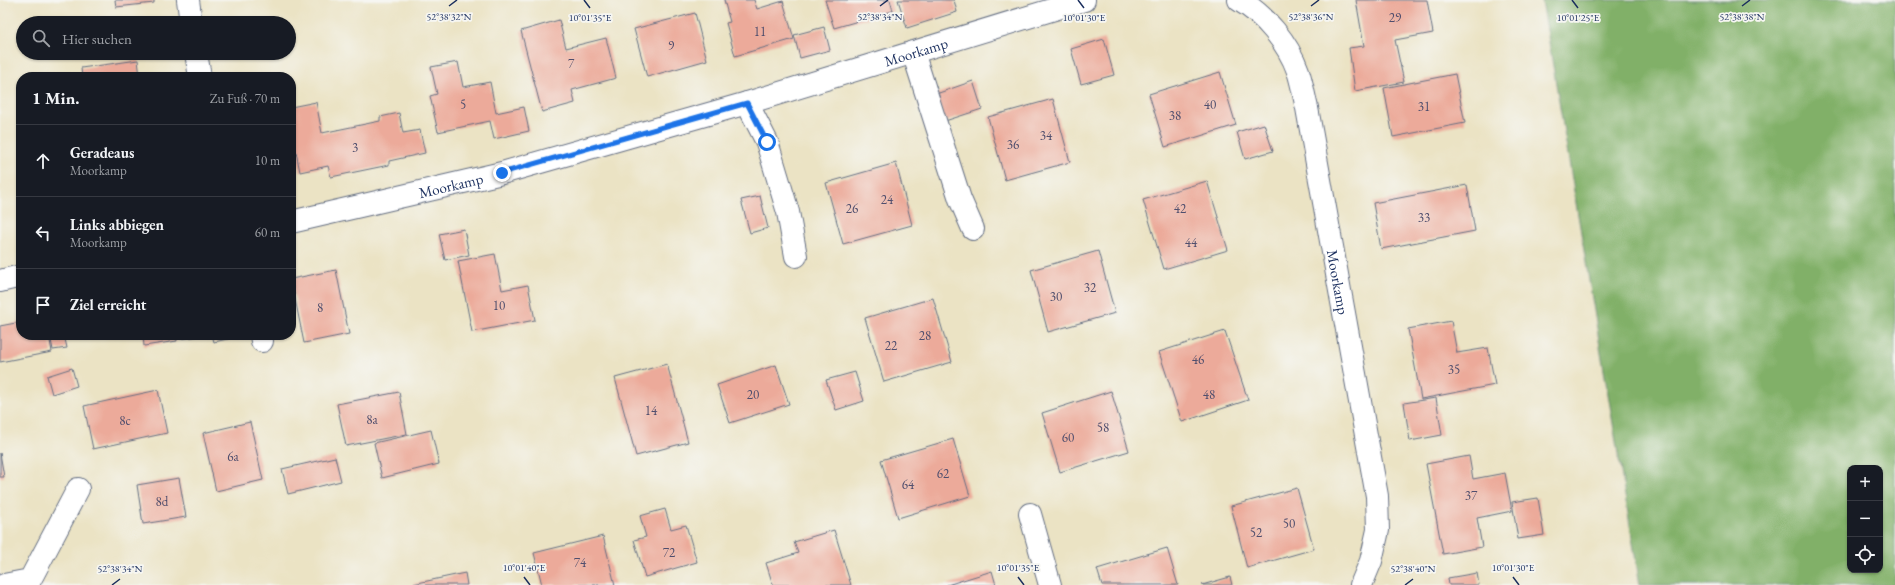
<!DOCTYPE html>
<html lang="de">
<head>
<meta charset="utf-8">
<style>
  :root { --surface:#171b24; --page:#20242c; --text:#f1f3f6; --muted:#9ea1a6; --line:#363941 }
  body { margin:0; font-family:"EB Garamond",serif; background:var(--page); color:var(--text) }
  .controls { position:absolute; right:12px; bottom:12px; display:grid; overflow:hidden; border-radius:8px; box-shadow:0 1px 3px #0004 }
  .controls button { width:36px; height:36px; display:grid; place-items:center; padding:0; border:0; border-bottom:1px solid var(--line); background:var(--surface); color:var(--text); font:20px sans-serif }
  .stop { position:absolute; width:12px; height:12px; margin:-9px; border:3px solid #1a73e8; border-radius:50%; background:#fff }
  .stop.end { background:#1a73e8; border-color:#fff; box-shadow:0 1px 4px #0008 }
  .list { margin:0; padding:0; list-style:none }
  h2 { display:flex; justify-content:space-between; align-items:center; height:52px; margin:0; padding:0 16px; font-size:17px }
  h2 small { font-size:13px; font-weight:400; color:var(--muted) }
  .list li { display:grid; grid-template-columns:26px 1fr auto; gap:12px; align-items:center; box-sizing:border-box; height:72px; padding:0 16px; border-top:1px solid var(--line) }
  .list b { display:block; font-size:15px; white-space:nowrap }
  .list p { margin:0; font-size:13px; white-space:nowrap; color:var(--muted) }
  .list em { font-size:13px; font-style:normal; color:var(--muted) }
  .icon { flex:none; width:22px; height:22px; fill:none; stroke:currentColor; stroke-width:2; stroke-linecap:round; stroke-linejoin:round }
  .map { position:relative; flex:none; width:1895px; height:585px; overflow:hidden }
  .search { position:absolute; background:var(--surface); box-shadow:0 1px 3px #0004; left:16px; top:16px; width:280px; height:44px; display:flex; align-items:center; gap:10px; box-sizing:border-box; padding:0 14px; border-radius:22px; color:var(--muted); font-size:15px }
  .panel { position:absolute; background:var(--surface); box-shadow:0 1px 3px #0004; left:16px; top:72px; width:280px; height:268px; border-radius:16px }
  .map>svg:first-child { display:block }
  .forest { fill:#81b068; stroke:#4e7063; fill-rule:evenodd }
  .building { fill:#ecaa9a }
  .lines { fill:none; stroke-linecap:round; stroke-linejoin:round }
  .minor-casing { stroke:#646e82; stroke-width:24 }
  .minor { stroke:#fff; stroke-width:22 }
  .route { stroke:#1a73e8; stroke-width:5 }
  .ticks { fill:none; stroke:#1b2f5e; stroke-width:1.5 }
  .labels { text-anchor:middle; dominant-baseline:central; stroke-width:3.5; stroke-linejoin:round; paint-order:stroke }
  .number-label { font-size:13px; fill:#4f4e6d }
  .street-label { font-size:15px; fill:#1b2f5e; stroke:#f6f6f2 }
  .ticks-label { font-size:10px; text-anchor:middle; fill:#1b2f5e; stroke:#f6f6f2; stroke-width:3.5; stroke-linejoin:round; paint-order:stroke }
</style>
</head>
<body>
<div class="map">
<svg width="1895" height="585" viewBox="0 0 1895 585">
  <rect width="100%" height="100%" fill="#f6f6f2"/>
  <filter id="ink" filterUnits="userSpaceOnUse"><feTurbulence type="fractalNoise" baseFrequency=".025" numOctaves="2"/><feDisplacementMap in="SourceGraphic" scale="8" xChannelSelector="R" yChannelSelector="G"/><feConvolveMatrix kernelMatrix="1 2 1 2 8 2 1 2 1" color-interpolation-filters="sRGB"/></filter>
  <filter id="wash" filterUnits="userSpaceOnUse"><feTurbulence type="fractalNoise" baseFrequency=".012" numOctaves="4" result="noise"/><feDisplacementMap in="SourceGraphic" scale="16" xChannelSelector="R" yChannelSelector="G"/><feGaussianBlur stdDeviation="0.9" result="paint"/><feColorMatrix in="noise" values="0 0 0 0 0 0 0 0 0 0 0 0 0 0 0 0 0 1.4 0 .05"/><feComposite in="paint" operator="in"/></filter>
  <g filter="url(#wash)">
    <rect width="100%" height="100%" fill="#ebe3c4"/>
    <!-- forest -->
    <path class="forest" d="M1542 0H1895V585H1640ZM1850 468H1880V570H1850Z"/>
    <g id="blocks">
      <!-- building -->
      <path class="building" d="M115 0H154V3L116 7Z
        M724 0H754L757 9 783 1 794 39 735 56 726 23 730 22Z
        M825 0H890L893 11 834 28Z
        M898 0H954L957 12 907 28Z
        M1356 0H1427L1433 33 1395 40 1404 82 1355 91 1349 48 1364 46Z
        M695 13 707 60 647 77 634 29Z
        M559 20 566 48 606 38 616 78 572 90 575 103 542 112 521 31Z
        M824 27 830 50 800 58 794 35Z
        M1104 39 1114 75 1081 84 1071 49Z
        M138 60 140 77H82L81 68Z
        M458 62 463 87 490 82 496 113 524 107 529 131 494 139 490 121 438 132 430 96 437 94 431 67Z
        M1220 72 1236 125 1165 147 1149 94Z
        M1455 74 1465 123 1393 137 1384 88Z
        M973 81 982 109 945 121 936 94Z
        M1053 99 1070 162 1005 180 988 117Z
        M316 102 322 133 380 121V117L399 113 403 133 420 130 425 153 389 161V165L331 177 328 166 300 172 291 127V107Z
        M1264 124 1273 151 1245 159 1237 132Z
        M896 163 912 225 843 244 826 183Z
        M1207 181 1228 250 1164 269 1143 200Z
        M1467 185 1475 231 1381 249 1373 203Z
        M760 196 768 228 750 233 741 200Z
        M464 229 469 255 445 260 439 234Z
        M1098 251 1115 313 1048 332 1031 270Z
        M495 254 502 290 528 285 535 320 472 332 458 261Z
        M336 270 349 334 304 343 291 279Z
        M933 298 952 362 884 382 865 318Z
        M1451 321 1457 353 1488 348 1495 385 1421 399 1408 329Z
        M21 322V335H49L52 352 0 362V326Z
        M1225 331 1248 400 1182 422 1159 352Z
        M50 335H64L67 348 53 350Z
        M143 335H176L177 341 144 346Z
        M179 335H199V336L180 339Z
        M212 335H241V336L214 342Z
        M667 364 688 442 636 456 615 378Z
        M776 365 789 404 730 423 717 385Z
        M72 368 77 386 52 394 47 376Z
        M855 372 864 401 836 410 826 380Z
        M158 390 167 433 93 449 84 406Z
        M1111 391 1129 451 1060 472 1042 413Z
        M399 392 407 434 346 446 337 404Z
        M1436 398 1442 435 1410 441 1404 403Z
        M250 422 263 480 216 491 203 433Z
        M431 430 439 464 382 478 374 443Z
        M953 439 970 496 898 518 881 460Z
        M0 453 4 477H0Z
        M1469 456 1473 479 1505 473 1512 511 1477 518 1482 547 1443 554 1426 464Z
        M335 457 341 481 288 494 282 469Z
        M179 478 186 517 143 524 137 485Z
        M1297 488 1314 549 1247 568 1231 506Z
        M1538 498 1544 535 1518 539 1512 502Z
        M665 509 671 529 686 525 697 562 645 577 634 540 646 537 640 516Z
        M834 530 851 585H773L766 563 798 553 794 542Z
        M603 536 615 585H542L534 553Z
        M1167 548 1178 585H1102L1097 569Z
        M992 571 996 585H947Z
        M465 573 467 585H413V584Z
        M1477 573 1479 585H1449L1448 578Z
        M1230 577 1232 585H1202Z"/>
    </g>
  </g>
  <g filter="url(#ink)">
    <use href="#blocks" fill-opacity="0" stroke="#646e82" stroke-width="1"/>
    <g class="lines">
      <defs>
        <g id="minor">
          <path d="M188 0 191 23"/>
          <path id="s1" d="M1239 0C1265 15 1288 43 1298 71 1302 83 1304 96 1307 108L1377 496 1378 530 1371 561 1361 585"/>
          <path d="M913 52 960 199 973 229"/>
          <path d="M196 53 200 77"/>
          <path d="M747 103 767 142 788 212 796 256"/>
          <path id="s2" d="M291 222 502 173 747 103 1084 0"/>
          <path d="M0 281 21 276"/>
          <path d="M261 335 262 341"/>
          <path d="M1030 514 1050 585"/>
          <path d="M4 585 30 580 78 489"/>
        </g>
      </defs>
      <!-- minor casing -->
      <use href="#minor" class="minor-casing"/>
      <!-- minor -->
      <use href="#minor" class="minor"/>
    </g>
  </g>
  <g class="lines" filter="url(#ink)">
    <!-- route -->
    <path class="route" d="M502 173 747 103 767 142"/>
  </g>
  <!-- ticks -->
  <path class="ticks" d="M584 0 590 8M1078 0 1084 8M1572 0 1578 8M449 6 457 0M880 6 888 0M1311 6 1319 0M1742 6 1750 0M524 577 530 585M1018 577 1024 585M1513 577 1519 585M112 585 120 579M1405 585 1413 579"/>
  <g class="labels">
    <!-- number labels -->
    <g class="number-label">
      <text x="1395" y="17">29</text>
      <text x="760" y="31">11</text>
      <text x="671" y="45">9</text>
      <text x="571" y="63">7</text>
      <text x="463" y="104">5</text>
      <text x="1210" y="104">40</text>
      <text x="1424" y="106">31</text>
      <text x="1175" y="115">38</text>
      <text x="1046" y="135">34</text>
      <text x="1013" y="144">36</text>
      <text x="355" y="147">3</text>
      <text x="887" y="199">24</text>
      <text x="852" y="208">26</text>
      <text x="1180" y="208">42</text>
      <text x="1424" y="217">33</text>
      <text x="1191" y="242">44</text>
      <text x="1090" y="287">32</text>
      <text x="1056" y="296">30</text>
      <text x="499" y="305">10</text>
      <text x="320" y="307">8</text>
      <text x="925" y="335">28</text>
      <text x="891" y="345">22</text>
      <text x="1198" y="359">46</text>
      <text x="1454" y="369">35</text>
      <text x="753" y="394">20</text>
      <text x="1209" y="394">48</text>
      <text x="651" y="410">14</text>
      <text x="372" y="419">8a</text>
      <text x="125" y="420">8c</text>
      <text x="1103" y="427">58</text>
      <text x="1068" y="437">60</text>
      <text x="233" y="456">6a</text>
      <text x="943" y="473">62</text>
      <text x="908" y="484">64</text>
      <text x="1471" y="495">37</text>
      <text x="162" y="501">8d</text>
      <text x="1289" y="523">50</text>
      <text x="1256" y="532">52</text>
      <text x="669" y="552">72</text>
      <text x="580" y="562">74</text>
    </g>
    <!-- street labels -->
    <g class="street-label">
      <text stroke="none"><textPath href="#s2" startOffset="648">Moorkamp</textPath></text>
      <text stroke="none"><textPath href="#s2" startOffset="164">Moorkamp</textPath></text>
      <text stroke="none"><textPath href="#s1" startOffset="309">Moorkamp</textPath></text>
    </g>
  </g>
  <g class="ticks-label">
    <text x="449" y="20">52°38'32"N</text>
    <text x="880" y="20">52°38'34"N</text>
    <text x="1311" y="20">52°38'36"N</text>
    <text x="1742" y="20">52°38'38"N</text>
    <text x="590" y="21">10°01'35"E</text>
    <text x="1084" y="21">10°01'30"E</text>
    <text x="1578" y="21">10°01'25"E</text>
    <text x="524" y="571">10°01'40"E</text>
    <text x="1018" y="571">10°01'35"E</text>
    <text x="1513" y="571">10°01'30"E</text>
    <text x="120" y="572">52°38'34"N</text>
    <text x="1413" y="572">52°38'40"N</text>
  </g>
</svg>
<div class="controls">
<button>+</button>
<button>−</button>
<button><svg class="icon" aria-label="locate" viewBox="0 0 24 24"><circle cx="12" cy="12" r="6"/><path d="M12 2v4M12 18v4M2 12h4M18 12h4"/></svg></button>
</div>
<div class="stop" style="left:767px;top:142px"></div>
<div class="stop end" style="left:502px;top:173px"></div>
<div class="search"><svg class="icon" aria-label="search" viewBox="0 0 24 24"><circle cx="10" cy="10" r="6"/><path d="M15 15l6 6"/></svg>Hier suchen</div>
<section class="panel">
<h2>1 Min.<small>Zu Fuß · 70 m</small></h2>
<ul class="list">
<li><svg class="icon" aria-label="ahead" viewBox="0 0 24 24"><path d="M12 20V5M6 11l6-6 6 6"/></svg><div><b>Geradeaus</b><p>Moorkamp</p></div><em>10 m</em></li>
<li><svg class="icon" aria-label="left" viewBox="0 0 24 24"><path d="M17 20v-9H6M10 6l-5 5 5 5"/></svg><div><b>Links abbiegen</b><p>Moorkamp</p></div><em>60 m</em></li>
<li><svg class="icon" aria-label="arrive" viewBox="0 0 24 24"><path d="M6 21V4h12l-3 4 3 4H6"/></svg><div><b>Ziel erreicht</b></div></li>
</ul>
</section>
</div>
</body>
</html>
